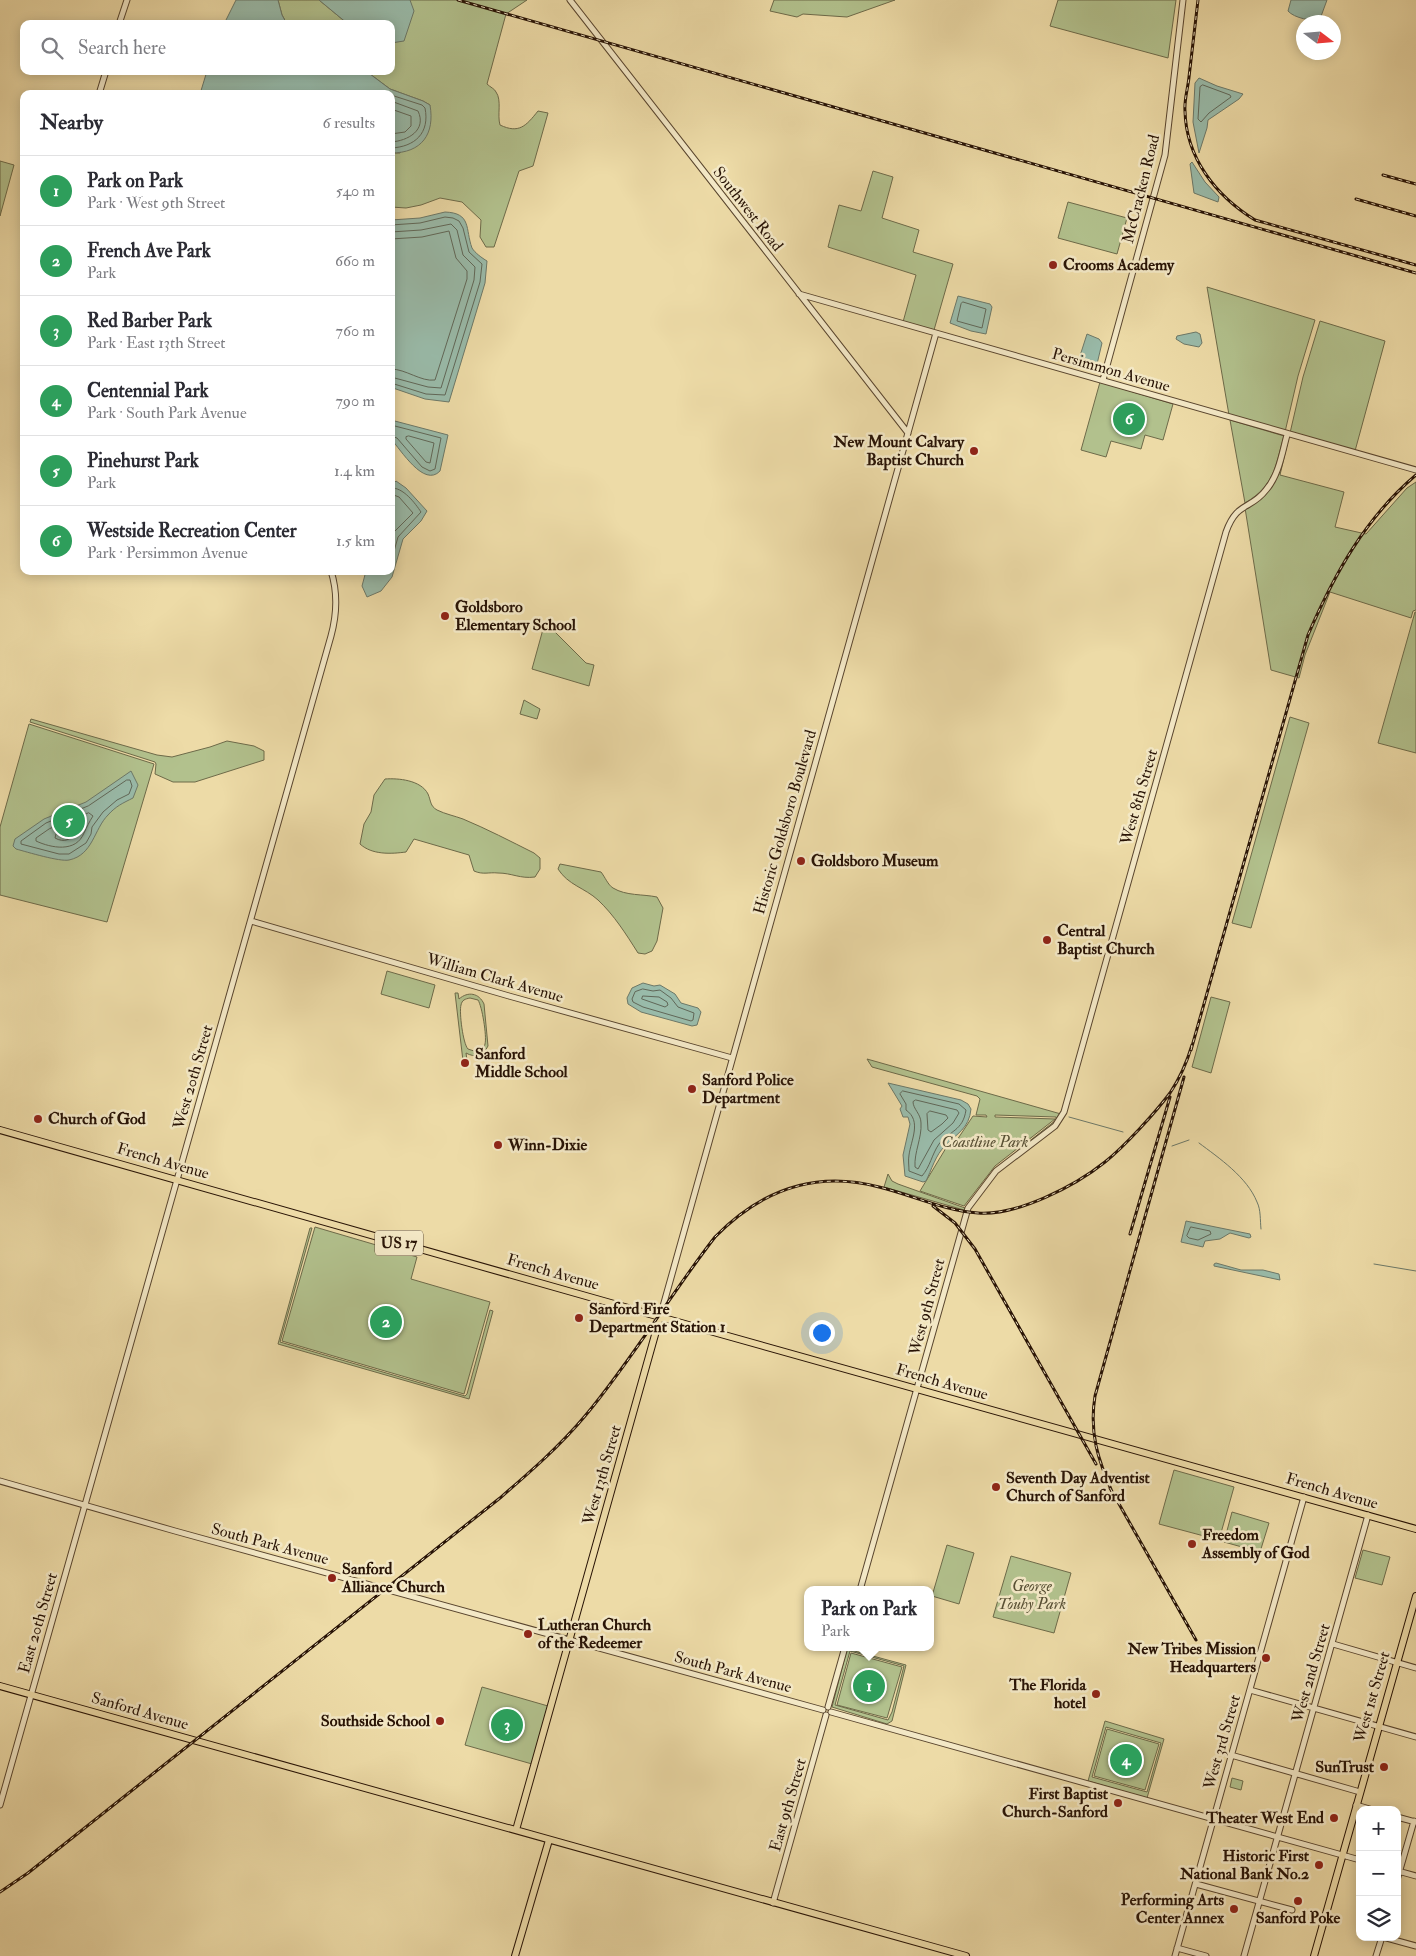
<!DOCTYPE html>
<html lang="en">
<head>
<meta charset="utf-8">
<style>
  :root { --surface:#fff; --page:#f7f7f7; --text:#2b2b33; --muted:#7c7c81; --line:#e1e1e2; --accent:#8f2418 }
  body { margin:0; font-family:"IM FELL Double Pica",serif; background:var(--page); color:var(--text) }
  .controls { position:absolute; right:15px; bottom:15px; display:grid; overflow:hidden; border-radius:10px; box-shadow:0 2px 12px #0003 }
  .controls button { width:45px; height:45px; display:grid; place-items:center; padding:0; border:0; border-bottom:1px solid var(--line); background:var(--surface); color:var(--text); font:25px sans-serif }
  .compass { position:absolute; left:1296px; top:15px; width:45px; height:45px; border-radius:50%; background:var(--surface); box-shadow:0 2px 12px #0003; rotate:106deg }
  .you { position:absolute; left:821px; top:1332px; width:18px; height:18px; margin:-12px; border:4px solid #fff; border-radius:50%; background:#1a73e8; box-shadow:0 0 0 8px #1a73e833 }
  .badge { display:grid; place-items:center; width:32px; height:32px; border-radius:50%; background:var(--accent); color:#fff; font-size:16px; font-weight:700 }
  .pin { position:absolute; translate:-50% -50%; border:2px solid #fff; box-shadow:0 1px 5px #0006 }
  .popup { position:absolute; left:804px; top:1586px; width:130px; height:65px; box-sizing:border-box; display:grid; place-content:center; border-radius:10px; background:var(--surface); filter:drop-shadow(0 1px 4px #0005); font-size:16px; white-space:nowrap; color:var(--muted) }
  .popup b { font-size:19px; color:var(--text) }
  .popup::after { content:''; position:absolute; left:50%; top:100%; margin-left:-10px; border:10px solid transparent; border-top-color:var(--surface) }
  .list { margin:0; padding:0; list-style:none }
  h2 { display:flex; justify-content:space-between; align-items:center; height:65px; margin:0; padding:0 20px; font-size:21px }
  h2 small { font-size:16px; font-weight:400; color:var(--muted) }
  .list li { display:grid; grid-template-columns:32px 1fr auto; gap:15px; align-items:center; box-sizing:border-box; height:70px; padding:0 20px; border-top:1px solid var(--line) }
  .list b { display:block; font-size:19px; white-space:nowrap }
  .list p { margin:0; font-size:16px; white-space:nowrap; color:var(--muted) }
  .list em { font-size:16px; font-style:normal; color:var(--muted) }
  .icon { flex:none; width:28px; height:28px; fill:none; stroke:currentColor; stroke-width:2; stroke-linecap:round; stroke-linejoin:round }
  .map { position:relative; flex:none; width:1416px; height:1956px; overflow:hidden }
  .search { position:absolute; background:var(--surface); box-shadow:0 2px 12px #0003; left:20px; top:20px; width:375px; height:55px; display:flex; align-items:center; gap:12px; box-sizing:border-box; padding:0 18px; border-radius:10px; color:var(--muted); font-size:19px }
  .panel { position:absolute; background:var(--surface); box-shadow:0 2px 12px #0003; left:20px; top:90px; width:375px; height:485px; border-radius:10px }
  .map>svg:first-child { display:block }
  .green { fill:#b2c18d; stroke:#6d6a49; fill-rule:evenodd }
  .water { fill:#9ba; stroke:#6c7868 }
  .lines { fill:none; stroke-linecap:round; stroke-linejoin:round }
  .shore { stroke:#606758; stroke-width:1 }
  .stream { stroke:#6c7868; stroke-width:1 }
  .minor-casing { stroke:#59452e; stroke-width:7 }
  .major-casing { stroke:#281305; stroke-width:8 }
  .minor { stroke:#f3e8c6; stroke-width:5 }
  .major { stroke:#eddba7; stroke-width:6 }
  .rail-casing { stroke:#281305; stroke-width:3 }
  .rail { stroke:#f3e8c6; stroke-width:1; stroke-dasharray:4; stroke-linecap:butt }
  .poi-dot { fill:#8f2418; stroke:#f3e8c6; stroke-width:2 }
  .labels { text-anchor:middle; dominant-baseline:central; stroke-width:5; stroke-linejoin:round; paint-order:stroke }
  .shield { fill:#f3e8c6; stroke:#65533f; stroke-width:1 }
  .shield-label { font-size:15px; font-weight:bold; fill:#281305 }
  .street-label { font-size:16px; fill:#281305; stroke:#f3e8c6 }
  .poi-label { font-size:16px; font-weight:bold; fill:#281305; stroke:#f3e8c6; text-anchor:start }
  .park-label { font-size:16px; font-style:italic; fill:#585035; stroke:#f3e8c6 }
</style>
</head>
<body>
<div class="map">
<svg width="1416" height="1956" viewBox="0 0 1416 1956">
  <rect width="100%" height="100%" fill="#eddba7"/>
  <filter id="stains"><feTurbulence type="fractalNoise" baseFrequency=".004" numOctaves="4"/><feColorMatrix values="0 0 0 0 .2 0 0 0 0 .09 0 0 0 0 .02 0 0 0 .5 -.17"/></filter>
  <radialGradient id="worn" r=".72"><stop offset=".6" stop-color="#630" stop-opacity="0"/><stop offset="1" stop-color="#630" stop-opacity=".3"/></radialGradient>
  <!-- green -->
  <path class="green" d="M278 0H319L348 24H287L282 15Z
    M410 0H527L506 14 487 84C490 87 495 89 496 92 502 100 497 115 500 125 519 134 526 126 538 111L548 113 533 166 519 171 494 247H486L480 237 481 220 462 202 440 198 421 205 406 208 391 207V153H400L430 105 423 101 390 89 366 71H391V43H395Z
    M774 0H895L847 17 803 14 797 17 770 11Z
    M1058 0H1176L1168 58 1050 26Z
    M0 161 14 165 0 216Z
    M873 171 893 177 882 218 919 230 913 252 953 264 934 330 903 322 916 275 828 247 839 205 861 211Z
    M1068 202 1127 218 1117 254 1058 238Z
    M1207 287 1315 320 1298 376 1285 432 1229 415Z
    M1320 321 1385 341 1355 451 1290 433 1303 377Z
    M1100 382 1173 404 1163 440 1145 435 1141 449 1111 441 1106 457 1081 450Z
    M1230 420 1284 436C1275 467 1275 485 1245 503Z
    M1287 445 1280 475 1344 492 1335 527 1366 534 1407 488 1416 482V610L1413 611 1411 618 1330 592 1305 655 1299 678 1271 670 1245 508C1276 490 1277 478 1287 445Z
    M1415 612H1416V753L1378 743Z
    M545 622 586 663 594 665 589 686 532 669Z
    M524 700 540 709 537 719 520 714Z
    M1290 717 1309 723 1251 928 1232 923Z
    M31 719 157 755 172 757 210 747 227 741 254 746 264 751V760L195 782H173L155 774 156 764 155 762 30 722Z
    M29 724 154 764 107 922 0 895V827Z
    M385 779C398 778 421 780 428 794 431 801 430 806 437 810 445 814 455 816 463 819 487 829 510 841 534 853L540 858V869L535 877C520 879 512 873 498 873 489 872 483 875 474 871L469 855 414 839 406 852C391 854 372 855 360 844L364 824 371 812 374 795Z
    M560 864 601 872C605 877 608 885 613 888 626 896 643 894 657 897L663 908 657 941 652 951 645 954 638 953C626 934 614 915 598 900 585 888 568 885 558 869Z
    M387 971 435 985 429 1008 381 994Z
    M455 993H458L459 999C468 991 479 993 484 1004L488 1046C483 1056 475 1058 466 1053L467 1060 463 1061ZM470 998 478 1000C482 1006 487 1036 485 1044 484 1049 481 1050 477 1052L468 1049C463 1044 459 1012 461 1005 462 1000 465 999 470 998Z
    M1211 997 1230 1002 1211 1073 1192 1067Z
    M867 1059 1061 1114 1054 1124 1017 1151 1056 1120V1117L995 1115V1117L1055 1119 995 1166 964 1206 920 1191 946 1148 957 1140 973 1116 987 1117 986 1115H976L980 1099 977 1096 872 1067Z
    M888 1174 892 1181 898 1184 965 1208 964 1210 884 1187Z
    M315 1227 417 1257 411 1279 490 1302 464 1394 282 1341Z
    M310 1228H312L280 1342 465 1396 467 1394 490 1310 493 1311 469 1399 278 1344Z
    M1174 1470 1234 1487 1219 1540 1159 1524Z
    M1232 1512 1269 1523 1260 1552 1224 1542Z
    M947 1545 974 1553 959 1604 932 1596Z
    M1363 1550 1390 1557 1382 1585 1355 1578Z
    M1011 1556 1071 1573 1054 1633 993 1617Z
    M847 1649 906 1665 892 1721 887 1724 832 1707ZM850 1651 904 1666 892 1712 888 1720 835 1705Z
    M851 1653 902 1667 887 1718 837 1705Z
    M482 1687 548 1706 532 1764 465 1745Z
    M1105 1721 1164 1739 1147 1798 1088 1781ZM1106 1727 1161 1743 1147 1792 1092 1777Z
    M1107 1729 1159 1744 1145 1790 1094 1776Z
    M1232 1778 1243 1781 1241 1790 1230 1787Z"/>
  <!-- water -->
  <path class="water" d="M236 0H278L282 15 287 24H224Z
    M319 0H410L414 11 404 41 391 43V24H348Z
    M1291 0H1327L1320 19C1313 22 1294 18 1288 11Z
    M207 71H366L390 89 423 101 430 105C435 134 422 153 391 153V94H200Z
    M1199 78 1217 86 1243 94 1239 99 1208 120 1207 128 1199 153 1193 122 1195 83Z
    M1192 162 1205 182 1219 197 1218 202 1194 193 1190 164Z
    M445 212C472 213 465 229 472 248 475 253 482 258 487 261L485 283 449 402 425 399 393 388 391 390V220L420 218Z
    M958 296 990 304 992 307 986 334 971 331 950 323Z
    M1196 332 1200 334 1202 343 1199 347 1184 344 1176 339 1177 336Z
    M1087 334 1099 339 1102 343 1097 364 1093 367 1078 362Z
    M391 420 448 435 440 471C424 488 401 450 391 439Z
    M396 481 406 488 427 511 421 521 403 539 392 577 381 591 367 597 362 586 366 571H391V486Z
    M131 771 138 785 133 798C123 803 116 806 108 815 94 829 93 855 69 860 60 862 27 852 16 849L13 846 15 839 44 819 86 802Z
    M643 983 654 986 660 985 675 994 681 1003 698 1008 701 1012 697 1025 692 1026 641 1012 628 1004 627 998 632 988Z
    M888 1083 961 1100 968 1104 971 1109C969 1129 957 1133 945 1146 936 1154 931 1171 926 1181L923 1182 905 1176 903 1155 910 1124 908 1117H903L900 1109 902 1106Z
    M1186 1221 1250 1234 1251 1237 1249 1238 1230 1233 1220 1239 1205 1241 1203 1247 1181 1242Z
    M1216 1263 1241 1270H1263L1279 1274 1280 1280 1214 1266V1264Z"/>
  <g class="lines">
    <!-- shore -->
    <path class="shore" d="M1203 85 1230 95 1231 97 1209 113 1201 122 1198 119 1200 87Z
      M391 95 422 105 425 108C430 133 415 147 391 148
      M391 101 418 111C427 130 408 141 391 142
      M391 109 411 116V126L405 132 391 134
      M391 225 420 223 445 217 453 218 459 221 463 228 469 252 482 264 480 282 445 395 426 394 391 383
      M391 232 421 230 451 224 457 230 463 255 475 267 474 280 441 388 428 387 391 377
      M391 239 422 237 449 231 456 258 467 271V279L435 380C421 382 406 369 391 369
      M963 302 986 309 982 328 957 321 961 304Z
      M391 425 441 438 435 469 430 471 422 467 397 438 391 436
      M409 436 434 443 430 463 426 462 406 439V437Z
      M391 488C403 487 415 503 421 512L398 537 391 562
      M391 494 399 497 413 513 394 532 391 539
      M127 780H130L132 786 129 794 117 800 103 812 92 827 91 834 86 843 69 854H59L21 844V841L46 823 88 806Z
      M89 813 93 816C89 822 87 827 84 833 76 853 51 848 36 841V838L49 829Z
      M74 828 77 829V831C71 840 64 843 55 838L56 834Z
      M643 989 653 991 660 990 671 998 678 1007 694 1013 693 1020 691 1021 643 1007 633 1002 632 999 635 992Z
      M643 996 659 997 667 1002 668 1005 665 1007 642 999Z
      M903 1091 959 1104 966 1110C963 1131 949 1131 939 1144 932 1154 930 1167 922 1176L909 1171C909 1166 908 1160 909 1155 911 1140 922 1121 906 1110V1104L900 1094Z
      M916 1100 957 1110 959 1113 953 1123 934 1140 918 1169 915 1167C914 1152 922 1138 921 1123 921 1114 913 1109 913 1102Z
      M930 1111 946 1115 948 1118 942 1124 931 1132 928 1130 927 1114Z
      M1191 1227 1210 1231 1211 1234 1198 1240 1189 1238 1187 1236Z"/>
    <!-- stream -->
    <path class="stream" d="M1069 1117 1123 1132
      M1199 1143C1219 1158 1247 1177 1257 1202 1261 1210 1260 1220 1261 1229
      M1172 1146 1189 1140
      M1374 1264 1416 1271"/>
    <defs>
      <path id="minor" d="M570 0 908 433
        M119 24 127 0
        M99 94 106 71
        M799 294 1416 470
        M1103 380 1165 155 1183 0
        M251 921 509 996 732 1058
        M660 1317 936 333
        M0 1481 175 1531 823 1710
        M860 1590 968 1208 996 1171 1055 1126 1064 1112 1226 532C1237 501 1251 510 1266 490 1279 475 1282 453 1287 435
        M1333 1644 1416 1668
        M1250 1690 1416 1737
        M828 1707 845 1647
        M831 1712 1360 1860
        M1231 1755 1360 1792
        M0 1805 331 636C337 614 338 593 331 571
        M1356 1805 1373 1810
        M1397 1817 1416 1822
        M1398 1871 1416 1876
        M1397 1880 1414 1821
        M1196 1884 1292 1910
        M773 1903 826 1715
        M1383 1937 1416 1946
        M1177 1948 1206 1956
        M1175 1956 1304 1497
        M1244 1956 1368 1515
        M1376 1956 1382 1937"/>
      <path id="major" d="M0 1130 660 1317 1416 1529
        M0 1686 966 1956
        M516 1830 660 1317
        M515 1956 549 1840
        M1314 1956 1416 1596"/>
    </defs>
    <!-- minor casing -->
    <use href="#minor" class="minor-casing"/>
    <!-- major casing -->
    <use href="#major" class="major-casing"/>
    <!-- minor -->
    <use href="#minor" class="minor"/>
    <!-- major -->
    <use href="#major" class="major"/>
    <defs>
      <path id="rail" d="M458 0 1416 273
        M1198 0C1195 26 1192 51 1189 77 1188 88 1184 100 1185 111 1186 158 1216 196 1255 220L1416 265
        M1383 175 1416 184
        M1356 199 1416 216
        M1191 1050 1308 635C1334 575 1365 518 1416 475
        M933 1206 955 1223 975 1249 1096 1464
        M1130 1234 1170 1097
        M1110 1488 1196 1640
        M1113 1494C1098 1460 1089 1433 1095 1396L1184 1077
        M0 1892 28 1873 500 1498C530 1472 559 1447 585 1416 632 1360 670 1295 715 1237 760 1191 815 1170 879 1187 912 1195 945 1211 978 1213 1017 1216 1075 1186 1105 1162 1125 1146 1155 1113 1170 1093 1180 1078 1187 1062 1192 1045"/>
    </defs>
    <!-- rail casing -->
    <use href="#rail" class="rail-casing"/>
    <!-- rail -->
    <use href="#rail" class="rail"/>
  </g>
  <!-- markers -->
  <g class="poi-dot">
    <circle cx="1053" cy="265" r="5"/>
    <circle cx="974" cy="451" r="5"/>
    <circle cx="445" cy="616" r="5"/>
    <circle cx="801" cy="861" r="5"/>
    <circle cx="1047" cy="940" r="5"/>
    <circle cx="465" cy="1063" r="5"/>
    <circle cx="692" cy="1089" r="5"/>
    <circle cx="38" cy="1119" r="5"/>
    <circle cx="498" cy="1145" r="5"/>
    <circle cx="579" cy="1318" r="5"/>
    <circle cx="996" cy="1487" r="5"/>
    <circle cx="1192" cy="1544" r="5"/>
    <circle cx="332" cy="1578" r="5"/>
    <circle cx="528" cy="1634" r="5"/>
    <circle cx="1266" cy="1658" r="5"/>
    <circle cx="1096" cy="1694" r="5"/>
    <circle cx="440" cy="1721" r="5"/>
    <circle cx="1384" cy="1767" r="5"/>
    <circle cx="1118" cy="1803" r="5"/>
    <circle cx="1334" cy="1818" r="5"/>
    <circle cx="1319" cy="1865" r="5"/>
    <circle cx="1298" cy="1901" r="5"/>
    <circle cx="1234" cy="1909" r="5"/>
  </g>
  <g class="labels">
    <!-- shield labels -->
    <rect class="shield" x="375" y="1230.5" width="48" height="25" rx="4"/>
    <g class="shield-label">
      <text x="399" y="1243">US 17</text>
    </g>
    <!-- street labels -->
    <g class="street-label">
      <text transform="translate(1141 189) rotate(-76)">McCracken Road</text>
      <text transform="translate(748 209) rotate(52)">Southwest Road</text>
      <text transform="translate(1111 370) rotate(16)">Persimmon Avenue</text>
      <text transform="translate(1139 797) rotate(-74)">West 8th Street</text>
      <text transform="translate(785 822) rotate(-74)">Historic Goldsboro Boulevard</text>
      <text transform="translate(495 978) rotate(16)">William Clark Avenue</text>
      <text transform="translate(193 1077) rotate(-74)">West 20th Street</text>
      <text transform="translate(163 1161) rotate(16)">French Avenue</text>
      <text transform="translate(553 1272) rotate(16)">French Avenue</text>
      <text transform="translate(927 1307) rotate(-75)">West 9th Street</text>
      <text transform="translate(942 1382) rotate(16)">French Avenue</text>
      <text transform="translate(602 1475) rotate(-74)">West 13th Street</text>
      <text transform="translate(1332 1491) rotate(16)">French Avenue</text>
      <text transform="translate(270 1544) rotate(15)">South Park Avenue</text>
      <text transform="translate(38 1623) rotate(-74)">East 20th Street</text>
      <text transform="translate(733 1672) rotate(15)">South Park Avenue</text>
      <text transform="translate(1311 1673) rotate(-74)">West 2nd Street</text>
      <text transform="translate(1372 1697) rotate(-74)">West 1st Street</text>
      <text transform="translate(140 1711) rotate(16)">Sanford Avenue</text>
      <text transform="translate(1222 1742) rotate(-74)">West 3rd Street</text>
      <text transform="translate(788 1805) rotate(-74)">East 9th Street</text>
    </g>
    <!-- poi labels -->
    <g class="poi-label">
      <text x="1063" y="265">Crooms Academy</text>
      <text x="964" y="442" text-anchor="end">New Mount Calvary<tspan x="964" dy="18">Baptist Church</tspan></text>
      <text x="455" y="607">Goldsboro<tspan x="455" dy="18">Elementary School</tspan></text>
      <text x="811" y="861">Goldsboro Museum</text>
      <text x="1057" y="931">Central<tspan x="1057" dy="18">Baptist Church</tspan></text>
      <text x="475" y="1054">Sanford<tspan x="475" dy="18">Middle School</tspan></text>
      <text x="702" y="1080">Sanford Police<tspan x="702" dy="18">Department</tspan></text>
      <text x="48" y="1119">Church of God</text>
      <text x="508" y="1145">Winn-Dixie</text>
      <text x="589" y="1309">Sanford Fire<tspan x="589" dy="18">Department Station 1</tspan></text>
      <text x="1006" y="1478">Seventh Day Adventist<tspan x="1006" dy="18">Church of Sanford</tspan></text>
      <text x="1202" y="1535">Freedom<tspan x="1202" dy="18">Assembly of God</tspan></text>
      <text x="342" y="1569">Sanford<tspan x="342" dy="18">Alliance Church</tspan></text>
      <text x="538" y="1625">Lutheran Church<tspan x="538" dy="18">of the Redeemer</tspan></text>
      <text x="1256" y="1649" text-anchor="end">New Tribes Mission<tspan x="1256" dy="18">Headquarters</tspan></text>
      <text x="1086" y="1685" text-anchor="end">The Florida<tspan x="1086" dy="18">hotel</tspan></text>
      <text x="430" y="1721" text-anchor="end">Southside School</text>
      <text x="1374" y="1767" text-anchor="end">SunTrust</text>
      <text x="1108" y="1794" text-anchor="end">First Baptist<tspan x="1108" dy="18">Church-Sanford</tspan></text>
      <text x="1324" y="1818" text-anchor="end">Theater West End</text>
      <text x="1309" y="1856" text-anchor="end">Historic First<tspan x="1309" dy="18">National Bank No.2</tspan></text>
      <text x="1224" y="1900" text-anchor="end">Performing Arts<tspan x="1224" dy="18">Center Annex</tspan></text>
      <text x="1298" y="1918" text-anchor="middle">Sanford Poke</text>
    </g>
    <!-- park labels -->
    <g class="park-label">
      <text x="985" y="1142">Coastline Park</text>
      <text x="1032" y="1586">George<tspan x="1032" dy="18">Touhy Park</tspan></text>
    </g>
  </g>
  <rect width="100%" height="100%" filter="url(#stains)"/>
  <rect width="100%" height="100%" fill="url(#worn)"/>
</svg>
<div class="controls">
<button>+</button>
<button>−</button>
<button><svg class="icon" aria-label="layers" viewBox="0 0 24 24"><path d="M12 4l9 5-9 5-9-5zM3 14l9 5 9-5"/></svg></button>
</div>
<svg class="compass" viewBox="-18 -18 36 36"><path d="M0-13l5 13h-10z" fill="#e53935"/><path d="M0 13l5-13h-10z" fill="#7c7c81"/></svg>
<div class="you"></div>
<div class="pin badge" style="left:869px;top:1686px;background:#2e9e5b">1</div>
<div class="popup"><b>Park on Park</b>Park</div>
<div class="pin badge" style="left:386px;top:1322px;background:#2e9e5b">2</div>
<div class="pin badge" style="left:507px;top:1725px;background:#2e9e5b">3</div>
<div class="pin badge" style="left:1126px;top:1760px;background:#2e9e5b">4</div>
<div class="pin badge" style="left:69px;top:821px;background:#2e9e5b">5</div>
<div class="pin badge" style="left:1129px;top:419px;background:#2e9e5b">6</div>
<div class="search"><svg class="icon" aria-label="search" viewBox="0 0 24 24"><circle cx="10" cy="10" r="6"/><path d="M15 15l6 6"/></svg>Search here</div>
<section class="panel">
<h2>Nearby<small>6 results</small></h2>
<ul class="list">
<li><span class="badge" style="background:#2e9e5b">1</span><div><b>Park on Park</b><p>Park · West 9th Street</p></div><em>540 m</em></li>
<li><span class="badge" style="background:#2e9e5b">2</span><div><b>French Ave Park</b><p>Park</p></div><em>660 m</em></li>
<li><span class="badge" style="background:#2e9e5b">3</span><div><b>Red Barber Park</b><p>Park · East 13th Street</p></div><em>760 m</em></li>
<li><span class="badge" style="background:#2e9e5b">4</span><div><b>Centennial Park</b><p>Park · South Park Avenue</p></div><em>790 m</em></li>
<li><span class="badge" style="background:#2e9e5b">5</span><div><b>Pinehurst Park</b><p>Park</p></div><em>1.4 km</em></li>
<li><span class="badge" style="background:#2e9e5b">6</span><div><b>Westside Recreation Center</b><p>Park · Persimmon Avenue</p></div><em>1.5 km</em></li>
</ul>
</section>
</div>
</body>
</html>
